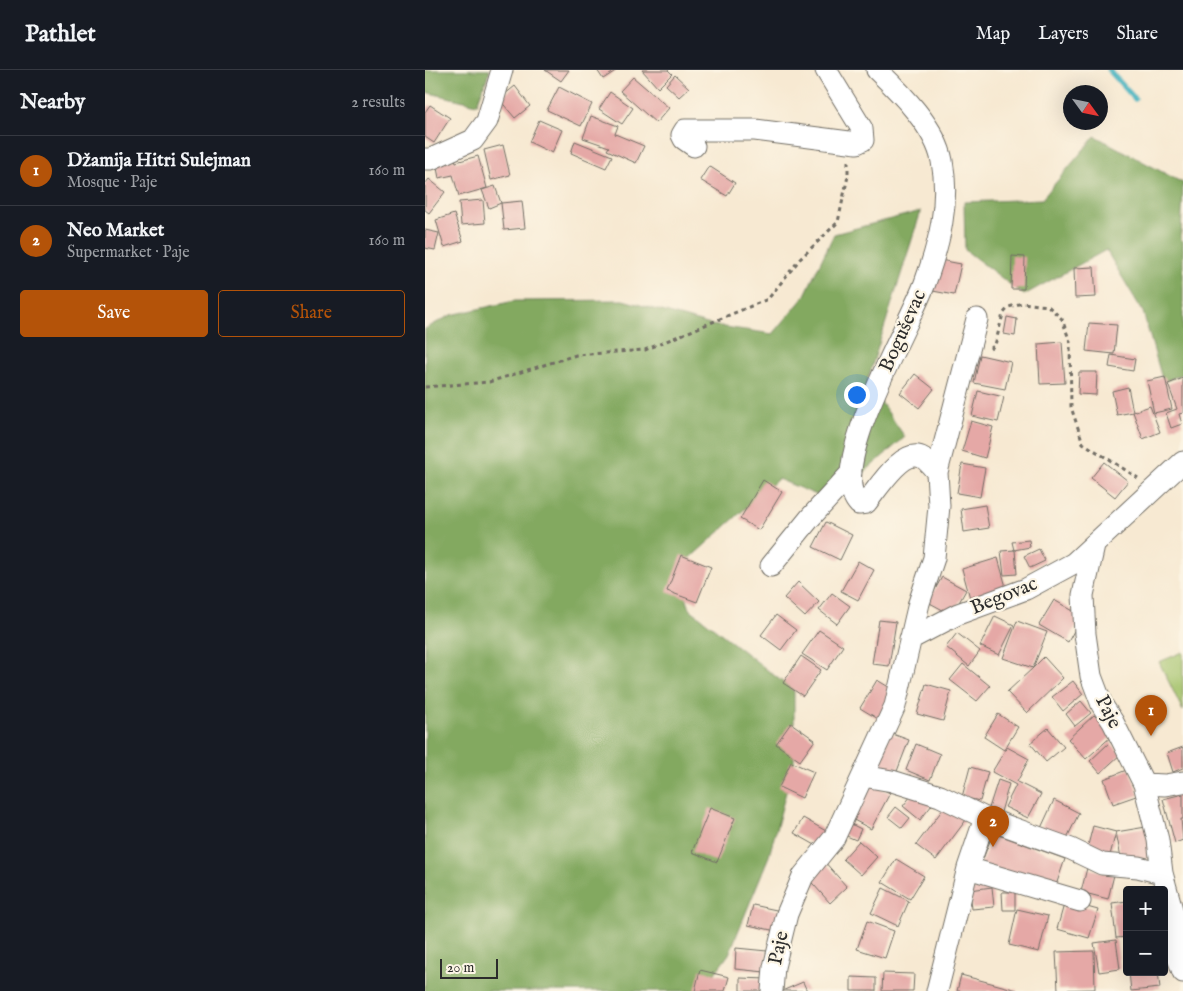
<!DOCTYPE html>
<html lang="en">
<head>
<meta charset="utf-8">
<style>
  :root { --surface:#171b24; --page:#242831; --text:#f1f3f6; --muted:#9ea1a6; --line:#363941; --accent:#b45309 }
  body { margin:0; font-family:"IM FELL English",serif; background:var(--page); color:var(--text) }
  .controls { position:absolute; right:15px; bottom:15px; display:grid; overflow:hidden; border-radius:5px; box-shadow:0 5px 20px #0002 }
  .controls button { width:45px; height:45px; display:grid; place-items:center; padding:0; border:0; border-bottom:1px solid var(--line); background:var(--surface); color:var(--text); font:25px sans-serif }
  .compass { position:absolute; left:638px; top:15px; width:45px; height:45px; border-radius:50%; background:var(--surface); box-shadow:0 5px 20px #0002; rotate:123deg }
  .scale { position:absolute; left:15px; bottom:12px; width:58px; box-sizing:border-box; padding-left:5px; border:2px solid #2b2b2b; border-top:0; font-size:14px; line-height:18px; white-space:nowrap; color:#2b2b2b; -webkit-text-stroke:4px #fcf5e5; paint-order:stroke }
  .you { position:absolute; left:431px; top:324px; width:18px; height:18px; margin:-12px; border:4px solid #fff; border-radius:50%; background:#1a73e8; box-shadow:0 0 0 8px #1a73e833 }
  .badge { display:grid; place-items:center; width:32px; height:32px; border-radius:50%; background:var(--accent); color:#fff; font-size:16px; font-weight:700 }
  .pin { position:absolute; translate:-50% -41px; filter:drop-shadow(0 1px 2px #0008) }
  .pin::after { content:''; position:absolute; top:26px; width:18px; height:15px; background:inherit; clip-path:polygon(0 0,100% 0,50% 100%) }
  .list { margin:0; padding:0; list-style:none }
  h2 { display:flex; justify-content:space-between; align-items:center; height:65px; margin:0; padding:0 20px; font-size:21px }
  h2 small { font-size:16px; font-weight:400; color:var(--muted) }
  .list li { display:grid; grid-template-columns:32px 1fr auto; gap:15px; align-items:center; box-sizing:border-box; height:70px; padding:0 20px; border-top:1px solid var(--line) }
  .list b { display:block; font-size:19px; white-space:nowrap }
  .list p { margin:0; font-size:16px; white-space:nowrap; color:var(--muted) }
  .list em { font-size:16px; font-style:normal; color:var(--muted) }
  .actions { display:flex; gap:10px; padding:15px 20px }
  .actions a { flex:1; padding:11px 0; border:1px solid var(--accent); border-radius:5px; text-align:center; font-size:18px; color:var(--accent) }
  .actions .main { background:var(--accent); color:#fff }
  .map { position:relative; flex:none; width:758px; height:921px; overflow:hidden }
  header { display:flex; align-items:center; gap:30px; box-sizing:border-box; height:70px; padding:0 25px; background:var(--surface); border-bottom:1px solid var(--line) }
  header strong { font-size:24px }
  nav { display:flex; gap:28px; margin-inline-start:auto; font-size:18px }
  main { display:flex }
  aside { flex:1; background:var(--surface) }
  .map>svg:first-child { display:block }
  .green { fill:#a4c36c; stroke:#68774c }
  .forest { fill:#83a960; stroke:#576a46 }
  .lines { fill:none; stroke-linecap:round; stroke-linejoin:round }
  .stream { stroke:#45b3c0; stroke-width:5.5 }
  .building { fill:#e5a8a6 }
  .minor-casing { stroke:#726e65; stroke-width:23 }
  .path { stroke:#726e65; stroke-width:3; stroke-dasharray:4 4; stroke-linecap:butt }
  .minor { stroke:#fff; stroke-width:21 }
  .labels { text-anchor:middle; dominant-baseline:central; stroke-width:4.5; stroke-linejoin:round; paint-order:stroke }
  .street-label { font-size:20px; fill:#2b2b2b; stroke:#fcf5e5 }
</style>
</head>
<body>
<header>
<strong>Pathlet</strong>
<nav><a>Map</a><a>Layers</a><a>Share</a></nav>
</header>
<main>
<aside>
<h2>Nearby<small>2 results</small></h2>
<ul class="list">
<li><span class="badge">1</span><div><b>Džamija Hitri Sulejman</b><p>Mosque · Paje</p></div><em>160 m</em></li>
<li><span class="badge">2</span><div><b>Neo Market</b><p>Supermarket · Paje</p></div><em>160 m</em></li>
</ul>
<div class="actions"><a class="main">Save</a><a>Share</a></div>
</aside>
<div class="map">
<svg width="758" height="921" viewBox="0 0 758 921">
  <rect width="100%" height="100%" fill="#fcf5e5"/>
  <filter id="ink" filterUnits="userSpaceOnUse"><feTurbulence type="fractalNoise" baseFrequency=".02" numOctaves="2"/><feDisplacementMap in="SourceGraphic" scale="10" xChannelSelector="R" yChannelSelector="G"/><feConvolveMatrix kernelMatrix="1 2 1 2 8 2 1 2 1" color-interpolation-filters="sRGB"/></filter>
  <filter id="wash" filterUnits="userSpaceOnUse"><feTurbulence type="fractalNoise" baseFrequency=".0096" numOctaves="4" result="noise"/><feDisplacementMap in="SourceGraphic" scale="20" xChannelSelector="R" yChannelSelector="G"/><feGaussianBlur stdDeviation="1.12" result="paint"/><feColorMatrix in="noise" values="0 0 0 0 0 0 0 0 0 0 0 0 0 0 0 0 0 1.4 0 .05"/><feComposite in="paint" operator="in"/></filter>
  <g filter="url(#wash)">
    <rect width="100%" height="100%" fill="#f7e9d2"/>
    <!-- green -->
    <path class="green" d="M758 582V641L734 592Z"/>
    <!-- forest -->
    <path class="forest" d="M0 0H65L52 34 0 22Z
      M670 66 758 113 756 169 758 171V304L738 312 718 242 681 180 599 225 540 180 539 132 617 129Z
      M496 141 442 312 480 367 406 431 353 409 252 500 265 539 369 621V692L344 786 304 884 277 921H0V259L26 245 89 231 198 230 286 255 348 264 379 227 409 164Z"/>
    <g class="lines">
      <!-- stream -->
      <path class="stream" d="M684 0 710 29"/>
    </g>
    <g id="blocks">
      <!-- building -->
      <path class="building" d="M120 0H144L136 11Z
        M172 0H192L178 9Z
        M217 0H243L247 4 233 18Z
        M250 5 264 18 254 27 241 15Z
        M208 7 244 38 231 53 195 21Z
        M90 16 105 36 90 48 74 29Z
        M134 17 167 34 156 56 122 40Z
        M185 22 208 38 197 54 174 39Z
        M5 35 25 48 9 73 0 67V42Z
        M166 46 193 56 190 64 219 76 211 93 182 80 184 77 158 68Z
        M114 50 137 60 127 83 104 72Z
        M150 71 187 86 181 98 146 83Z
        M78 75 85 105 66 110 59 80Z
        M53 86 62 118 34 126 28 105 14 108 11 93 30 89 31 92Z
        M284 96 310 113 302 126 275 110Z
        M4 109 20 122 4 143 0 140V114Z
        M70 116 76 133 64 138 57 120Z
        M58 130 60 153 36 155 34 132Z
        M97 131 100 158 79 160 76 133Z
        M29 144 38 171 19 177 11 150Z
        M0 160 14 163 10 180 0 178Z
        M587 186 600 187 599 219H586Z
        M515 190 536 194 529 225 508 221Z
        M669 197 671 227 650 228 649 198Z
        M582 247 592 249 590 266 579 264Z
        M664 253 692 255 689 284 661 281Z
        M637 272 640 313 615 314 613 274Z
        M555 285 586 292 580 319 549 313Z
        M686 285 710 289 708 301 684 297Z
        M654 302H672L671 325 653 324Z
        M490 304 509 319 494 338 475 323Z
        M740 307 747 339 729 343 722 311Z
        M758 308V343L754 344 757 354 746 358 741 343 752 339 743 314Z
        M703 317 708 342 692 345 687 321Z
        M553 321 579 327 573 352 547 346Z
        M725 336 735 362 718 369 708 342Z
        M546 351 568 357 560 388 537 381Z
        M679 392 703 411 690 427 666 408Z
        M537 394 560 398 555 427 532 423Z
        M338 410 357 422 334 460 315 449Z
        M560 435 564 458 539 462 536 439Z
        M401 452 427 465 415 490 388 477Z
        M604 470 605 477 589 480 587 472Z
        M614 479 620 491 605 498 599 486Z
        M590 480 592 504 579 505 576 481Z
        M256 485 286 497 272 532 242 521Z
        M573 488 581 517 545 528 537 499Z
        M433 491 449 500 433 530 416 521Z
        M517 507 541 520 527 545 503 532Z
        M373 512 394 532 380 547 359 528Z
        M407 523 425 536 412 554 394 540Z
        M629 530 657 546 643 572 614 555Z
        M351 545 371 560 356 580 336 565Z
        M570 546 589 555 574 585 555 576Z
        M454 550 471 552 464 596 447 594Z
        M592 551 622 562 608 598 619 587 638 608 602 643 582 622 608 598 578 588Z
        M394 560 418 576 402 600 377 584Z
        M532 563 555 581 544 596 521 577Z
        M376 586 396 600 378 626 358 613Z
        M538 594 565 616 552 631 525 610Z
        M452 610 472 622 455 650 435 638Z
        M648 611 658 624 638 641 627 627Z
        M501 614 526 621 518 651 492 644Z
        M656 631 666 643 650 656 641 644Z
        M573 644 593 657 579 680 559 667Z
        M669 645 688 665 661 689 643 669Z
        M366 653 390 670 375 691 351 674Z
        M623 658 639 677 621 692 605 673Z
        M465 663 484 670 469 709 450 701Z
        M685 672 696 684 675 703 665 691Z
        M491 674 515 684 505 710 481 700Z
        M582 677 604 689 592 712 616 724 603 748 580 737 591 715 567 702Z
        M758 677V698L748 702 742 683Z
        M366 692 389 702 377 728 354 717Z
        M545 697 563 702 555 731 537 727Z
        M704 699 714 725 688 734 679 709Z
        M573 710 584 714 576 742 564 738Z
        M440 711 465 723 446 759 423 747Z
        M490 721 507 735 495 750 478 736Z
        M758 724V749H756L758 770 750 773 738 729Z
        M629 730 654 743 641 770 616 758Z
        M521 735 541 750 511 790 491 775Z
        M471 737 485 748 477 758 463 747Z
        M285 738 310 748 292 792 267 782Z
        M378 748 401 761 392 776 369 763Z
        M422 752 436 759 431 770 417 764Z
        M668 756 691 762 684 789 661 783Z
        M721 757 726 788 697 793 691 762Z
        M568 763 640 789 629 821 556 794Z
        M434 771 452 787 436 805 418 789Z
        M471 789 499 806 485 829 457 812Z
        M398 790 422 817 405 833 380 805Z
        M662 798 689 805 683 829 656 822Z
        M567 817 569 837 547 839 545 820Z
        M458 818 484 831 473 856 446 843Z
        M577 822H590V840H578Z
        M640 831 673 840 664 868 632 859Z
        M702 831V867L691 868 687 833Z
        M328 835 356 841 351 861 323 855Z
        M592 839 623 846 614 882 584 875Z
        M442 851 469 861 460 888 432 879Z
        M691 870 695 899 674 902 669 873Z
        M311 878 342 881 340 902 310 899Z
        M669 881 670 919 633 920 631 882Z
        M275 900 304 907 300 921H270Z
        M704 902H733L735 918 706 921Z
        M458 903 489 904 488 921H457Z
        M536 905 592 920V921H532Z
        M426 907 451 908V921H426Z
        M315 908 342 909V921H315Z
        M378 912 382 921H357Z"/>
    </g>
  </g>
  <g filter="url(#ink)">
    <use href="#blocks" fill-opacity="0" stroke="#726e65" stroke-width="1"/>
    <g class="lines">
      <defs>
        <path id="minor" d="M452 0C476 23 511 58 517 91 525 133 514 174 500 213 485 255 399 399 434 434L441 433C452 420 478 376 498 388 503 391 508 398 512 402
          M269 76 259 69 257 65 260 60H330L432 73 438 70 437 59 401 0
          M0 89H6L48 70 62 51 77 0
          M669 476 658 525 660 564 666 606 677 635 688 652 719 714 733 770 737 803 749 847 748 874 758 902
          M346 496 385 448 426 403
          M485 569 533 544 601 519 649 493 758 392
          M438 706 467 711 515 726 560 748 646 779 677 794 713 797 737 803
          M719 714 740 715 758 712
          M543 798 655 831
          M347 921 349 897 362 844 378 806 409 768 470 636 494 533 509 488 514 436 512 402 552 249
          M512 921 543 798 560 748"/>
      </defs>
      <!-- minor casing -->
      <use href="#minor" class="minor-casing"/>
      <!-- path -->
      <path class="path" d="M565 279 570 275 578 244 584 237 597 233 623 236 637 249 645 272 646 337 658 373 713 408
        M0 317 64 312 151 285 220 280 343 229 375 189 413 152 423 106V91"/>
      <!-- minor -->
      <use href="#minor" class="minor"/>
    </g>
  </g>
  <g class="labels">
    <!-- street labels -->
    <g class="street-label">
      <text transform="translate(478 261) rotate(-66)">Boguševac</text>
      <text transform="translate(579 526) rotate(-22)">Begovac</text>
      <text transform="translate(683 642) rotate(63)">Paje</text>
      <text transform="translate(354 878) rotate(-78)">Paje</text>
    </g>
  </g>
</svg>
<div class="controls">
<button>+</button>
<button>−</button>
</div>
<svg class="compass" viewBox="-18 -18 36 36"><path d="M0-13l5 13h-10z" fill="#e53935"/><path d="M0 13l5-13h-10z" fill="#9ea1a6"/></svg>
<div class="scale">20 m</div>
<div class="you"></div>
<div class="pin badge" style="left:726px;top:666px">1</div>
<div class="pin badge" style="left:568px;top:777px">2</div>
</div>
</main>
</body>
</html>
